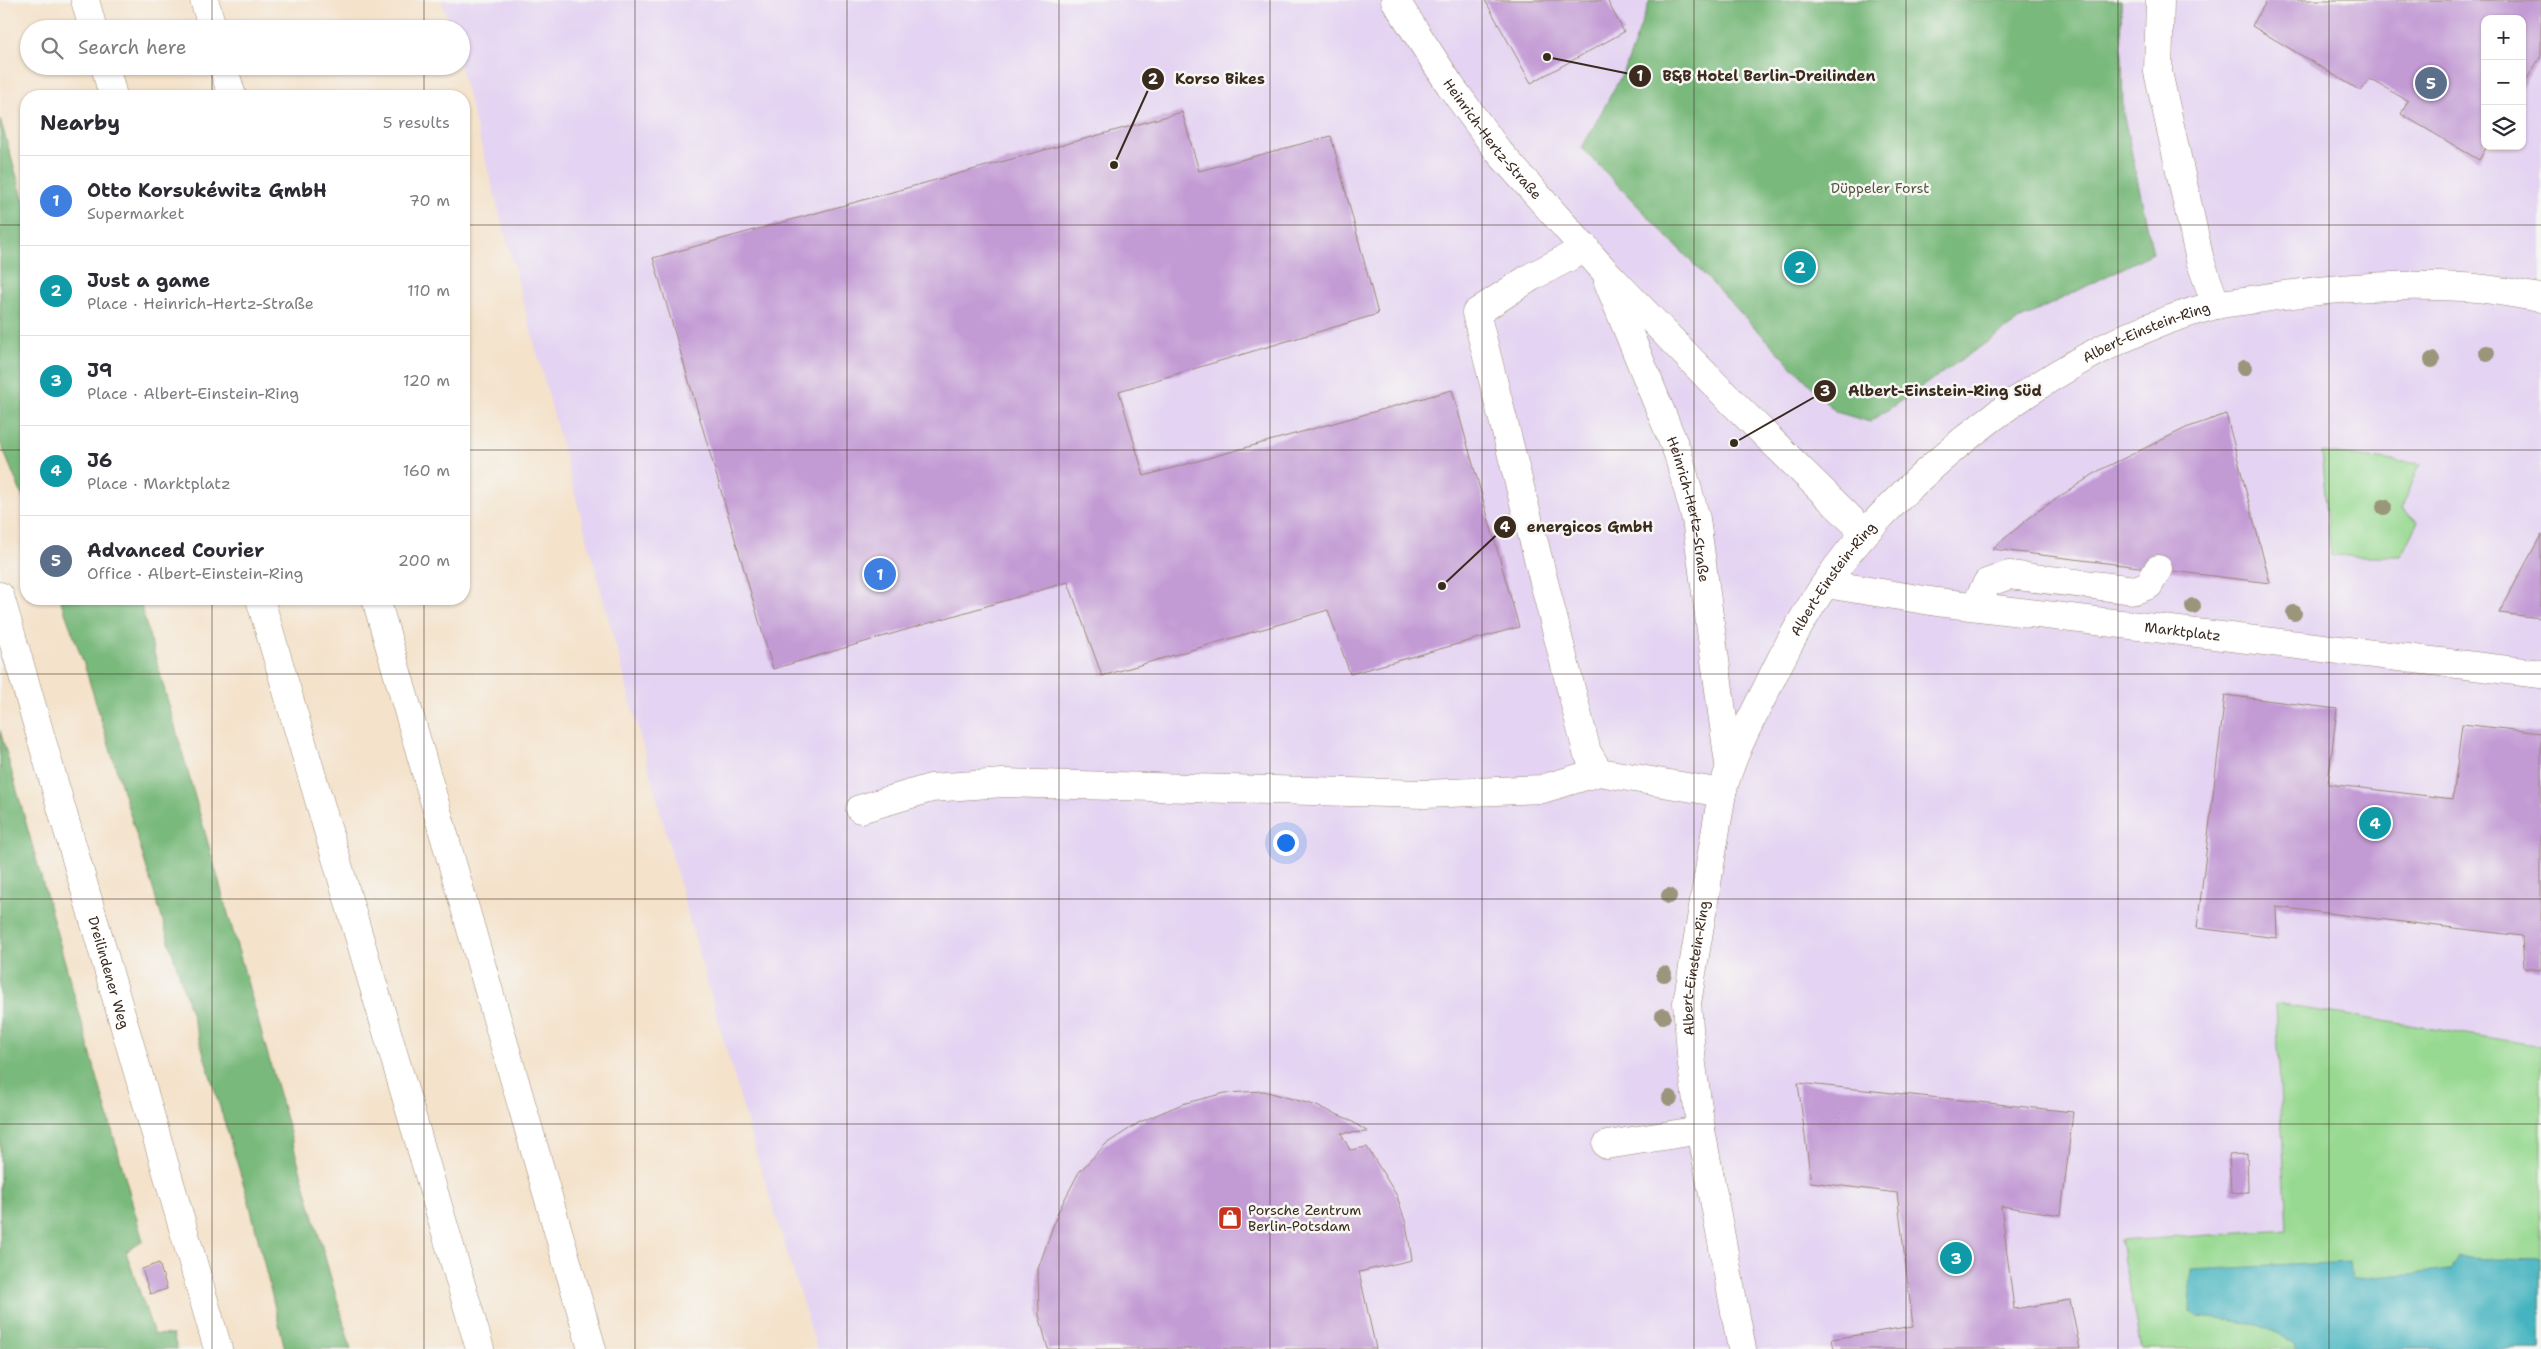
<!DOCTYPE html>
<html lang="en">
<head>
<meta charset="utf-8">
<style>
  :root { --surface:#fff; --page:#f7f7f7; --text:#2b2b33; --muted:#7c7c81; --line:#e1e1e2; --accent:#1a73e8 }
  body { margin:0; font-family:"Shantell Sans",sans-serif; background:var(--page); color:var(--text) }
  .controls { position:absolute; right:15px; top:15px; display:grid; overflow:hidden; border-radius:10px; box-shadow:0 1px 4px #0004 }
  .controls button { width:45px; height:45px; display:grid; place-items:center; padding:0; border:0; border-bottom:1px solid var(--line); background:var(--surface); color:var(--text); font:25px sans-serif }
  .you { position:absolute; left:1285px; top:842px; width:18px; height:18px; margin:-12px; border:4px solid #fff; border-radius:50%; background:#1a73e8; box-shadow:0 0 0 8px #1a73e833 }
  .badge { display:grid; place-items:center; width:32px; height:32px; border-radius:50%; background:var(--accent); color:#fff; font-size:16px; font-weight:700 }
  .pin { position:absolute; translate:-50% -50%; border:2px solid #fff; box-shadow:0 1px 5px #0006 }
  .list { margin:0; padding:0; list-style:none }
  h2 { display:flex; justify-content:space-between; align-items:center; height:65px; margin:0; padding:0 20px; font-size:21px }
  h2 small { font-size:16px; font-weight:400; color:var(--muted) }
  .list li { display:grid; grid-template-columns:32px 1fr auto; gap:15px; align-items:center; box-sizing:border-box; height:90px; padding:0 20px; border-top:1px solid var(--line) }
  .list b { display:block; font-size:19px; white-space:nowrap }
  .list p { margin:0; font-size:16px; white-space:nowrap; color:var(--muted) }
  .list em { font-size:16px; font-style:normal; color:var(--muted) }
  .icon { flex:none; width:28px; height:28px; fill:none; stroke:currentColor; stroke-width:2; stroke-linecap:round; stroke-linejoin:round }
  .map { position:relative; flex:none; width:2541px; height:1349px; overflow:hidden }
  .search { position:absolute; background:var(--surface); box-shadow:0 1px 4px #0004; left:20px; top:20px; width:450px; height:55px; display:flex; align-items:center; gap:12px; box-sizing:border-box; padding:0 18px; border-radius:28px; color:var(--muted); font-size:19px }
  .panel { position:absolute; background:var(--surface); box-shadow:0 1px 4px #0004; left:20px; top:90px; width:450px; height:515px; border-radius:20px }
  .map>svg:first-child { display:block }
  .built { fill:#e4d3f2; fill-rule:evenodd }
  .green { fill:#97d991; stroke:#698258 }
  .forest { fill:#79b97b; stroke:#5a724c }
  .water { fill:#45b4c0; stroke:#406f6f }
  .building { fill:#c29ad4 }
  .lines { fill:none; stroke-linecap:round; stroke-linejoin:round }
  .minor-casing { stroke:#988674; stroke-width:29 }
  .highway-casing { stroke:#988674; stroke-width:29 }
  .minor { stroke:#fff; stroke-width:28 }
  .highway { stroke:#fff; stroke-width:28 }
  .tree { fill:#9b957b }
  .grid { fill:none; stroke:#3b2a1e; stroke-width:1; stroke-opacity:0.55 }
  .labels { text-anchor:middle; dominant-baseline:central; stroke-width:5; stroke-linejoin:round; paint-order:stroke }
  .street-label { font-size:14px; fill:#3b2a1e; stroke:#f6f6f2 }
  .park-label { font-size:14px; fill:#52563b; stroke:#f6f6f2 }
  .poi-label { font-size:14px; fill:#3b2a1e; stroke:#f6f6f2; text-anchor:start }
  .leader { fill:none; stroke:#3b2a1e; stroke-width:2 }
  .callout-dot { fill:#3b2a1e; stroke:#f6f6f2; stroke-width:2 }
  .mark-label { font-size:15px; text-anchor:middle; font-weight:bold; fill:#fff }
  .callout-label { font-size:15px; text-anchor:middle; font-weight:bold; fill:#3b2a1e; stroke:#f6f6f2; stroke-width:5; stroke-linejoin:round; paint-order:stroke }
</style>
</head>
<body>
<div class="map">
<svg width="2541" height="1349" viewBox="0 0 2541 1349">
  <rect width="100%" height="100%" fill="#f6f6f2"/>
  <filter id="ink" filterUnits="userSpaceOnUse"><feTurbulence type="fractalNoise" baseFrequency=".02" numOctaves="2"/><feDisplacementMap in="SourceGraphic" scale="10" xChannelSelector="R" yChannelSelector="G"/><feConvolveMatrix kernelMatrix="1 2 1 2 8 2 1 2 1" color-interpolation-filters="sRGB"/></filter>
  <filter id="wash" filterUnits="userSpaceOnUse"><feTurbulence type="fractalNoise" baseFrequency=".0096" numOctaves="4" result="noise"/><feDisplacementMap in="SourceGraphic" scale="20" xChannelSelector="R" yChannelSelector="G"/><feGaussianBlur stdDeviation="1.12" result="paint"/><feColorMatrix in="noise" values="0 0 0 0 0 0 0 0 0 0 0 0 0 0 0 0 0 1.4 0 .05"/><feComposite in="paint" operator="in"/></filter>
  <g filter="url(#wash)">
    <rect width="100%" height="100%" fill="#f4e2ca"/>
    <!-- built -->
    <path class="built" d="M442 0H1650L1626 67 1582 149 1836 412 1869 422 2021 319 2152 253 2123 112 2121 0H2541V1349H817L753 1143 687 911 460 66 461 29H450ZM2485 19H2522V146H2485Z"/>
    <!-- green -->
    <path class="green" d="M2321 452 2420 464 2401 510 2418 521 2401 556H2331Z
      M2276 1004 2541 1046V1349H2141L2120 1241 2287 1230Z"/>
    <!-- forest -->
    <path class="forest" d="M1650 0H2121L2123 112 2153 253 2021 319 1870 422 1836 412 1582 148 1626 67Z
      M0 119 26 208V505L0 442Z
      M60 599H139L351 1349H285L249 1202 84 664Z
      M0 730 143 1241 126 1252 154 1334 173 1335 177 1349H0Z"/>
    <!-- water -->
    <path class="water" d="M2458 1257 2541 1259V1349H2296L2293 1342 2258 1324 2199 1317 2190 1311 2191 1270 2350 1262 2352 1279 2450 1270Z"/>
    <g id="blocks">
      <!-- building -->
      <path class="building" d="M1485 0H1607L1624 32 1531 83Z
        M2267 0H2541V56L2522 87V19H2485V146H2487L2479 160 2401 114 2408 101 2370 79 2361 91 2252 26Z
        M1182 112 1199 171 1331 136 1378 314 1119 391 1144 476 1452 390 1519 627 1350 674 1328 610 1102 676 1068 582 773 669 653 258Z
        M2226 414 2270 583 1992 549 2035 513 2100 470 2186 428Z
        M2541 535V618L2499 613Z
        M2225 695 2337 709 2328 784 2453 799 2462 724 2541 733V970L2524 968 2522 936 2276 907 2277 938 2197 928Z
        M1798 1083 2073 1112 2061 1215 2001 1206 2014 1309 2070 1300 2080 1349H1834L1832 1339 1913 1326 1897 1193 1811 1182Z
        M1264 1091 1314 1105 1348 1119 1368 1132 1341 1133 1350 1150 1367 1147 1397 1196 1406 1224 1412 1260 1359 1272 1376 1349H1048L1039 1315 1038 1269 1058 1212 1079 1172 1106 1144 1140 1122 1182 1104 1225 1093Z
        M2247 1154 2248 1192 2231 1193 2229 1155Z
        M159 1263 167 1289 150 1294 142 1269Z"/>
    </g>
  </g>
  <g filter="url(#ink)">
    <use href="#blocks" fill-opacity="0" stroke="#988674" stroke-width="1"/>
    <g class="lines">
      <defs>
        <g id="minor">
          <path id="s1" d="M1395 0 1450 85 1498 151 1603 269 1725 395 1865 533"/>
          <path d="M2160 0 2158 72 2200 260 2216 305"/>
          <path d="M1586 248 1531 277 1476 313 1587 752 1599 772"/>
          <path id="s2" d="M1608 282 1678 454 1696 519 1729 764"/>
          <path id="s3" d="M1826 584 1937 602 2541 674"/>
          <path id="s4" d="M0 596 218 1349"/>
          <path d="M1975 606 1987 583 2009 575 2135 590 2149 585 2158 569"/>
          <path d="M860 809 931 788 1003 783 1425 794 1542 789 1599 772 1722 793"/>
          <path d="M1607 1145 1701 1130"/>
          <path id="s5" d="M1742 1349 1701 1130 1692 1065 1687 1003 1722 793C1731 757 1748 725 1765 692 1792 635 1823 579 1866 532 1957 433 2084 339 2216 305 2230 302 2244 301 2258 299 2325 288 2394 283 2463 287 2489 288 2515 294 2541 298"/>
        </g>
        <path id="highway" d="M85 0 93 29
          M204 0 213 29
          M105 66 113 96
          M223 66 232 96
          M260 599 480 1349
          M376 599 592 1349"/>
      </defs>
      <!-- minor casing -->
      <use href="#minor" class="minor-casing"/>
      <!-- highway casing -->
      <use href="#highway" class="highway-casing"/>
      <!-- minor -->
      <use href="#minor" class="minor"/>
      <!-- highway -->
      <use href="#highway" class="highway"/>
    </g>
    <!-- trees -->
    <g class="tree">
      <circle cx="2487" cy="353" r="8"/>
      <circle cx="2432" cy="360" r="8"/>
      <circle cx="2244" cy="368" r="8"/>
      <circle cx="2384" cy="507" r="8"/>
      <circle cx="2193" cy="606" r="8"/>
      <circle cx="2294" cy="613" r="8"/>
      <circle cx="1669" cy="896" r="8"/>
      <circle cx="1664" cy="974" r="8"/>
      <circle cx="1663" cy="1016" r="8"/>
      <circle cx="1670" cy="1098" r="8"/>
    </g>
  </g>
  <!-- grid -->
  <path class="grid" d="M212 0V29M424 0V29M635 0V1349M847 0V1349M1059 0V1349M1270 0V1349M1482 0V1349M1694 0V1349M1906 0V1349M2118 0V1349M2329 0V1349M212 66V96M424 66V96M0 225H26M464 225H2541M0 450H26M464 450H2541M212 599V1349M424 599V1349M0 674H2541M0 899H2541M0 1124H2541"/>
  <!-- icons -->
  <defs>
    <symbol id="shop-square" viewBox="-11 -11 22 22"><rect x="-9" y="-9" width="18" height="18" rx="4" fill="#c8321e" stroke="#f6f6f2"/><path d="M-5-2.5h2.3a2.7 3.5 0 0 1 5.4 0H5L5.5 6h-11ZM-1.5-2.5h3a1.5 2.3 0 0 0-3 0Z" fill="#fff"/></symbol>
  </defs>
  <g fill-rule="evenodd">
    <use href="#shop-square" x="1216" y="1204" width="28" height="28"/>
  </g>
  <g class="labels">
    <!-- street labels -->
    <g class="street-label">
      <text stroke="none"><textPath href="#s1" startOffset="170">Heinrich-Hertz-Straße</textPath></text>
      <text stroke="none"><textPath href="#s5" startOffset="1211">Albert-Einstein-Ring</textPath></text>
      <text stroke="none"><textPath href="#s2" startOffset="242">Heinrich-Hertz-Straße</textPath></text>
      <text stroke="none"><textPath href="#s5" startOffset="806">Albert-Einstein-Ring</textPath></text>
      <text stroke="none"><textPath href="#s3" startOffset="360">Marktplatz</textPath></text>
      <text stroke="none"><textPath href="#s5" startOffset="386">Albert-Einstein-Ring</textPath></text>
      <text stroke="none"><textPath href="#s4" startOffset="392">Dreilindener Weg</textPath></text>
    </g>
    <!-- park labels -->
    <g class="park-label">
      <text x="1880" y="188">Düppeler Forst</text>
    </g>
    <!-- poi labels -->
    <g class="poi-label">
      <text x="1248" y="1210">Porsche Zentrum<tspan x="1248" dy="16">Berlin-Potsdam</tspan></text>
    </g>
  </g>
  <!-- callouts -->
  <path class="leader" d="M1547 57L1640 76M1114 165L1153 79M1734 443L1825 391M1442 586L1505 527"/>
  <g class="callout-dot">
    <circle cx="1547" cy="57" r="5"/>
    <circle cx="1114" cy="165" r="5"/>
    <circle cx="1734" cy="443" r="5"/>
    <circle cx="1442" cy="586" r="5"/>
    <circle cx="1640" cy="76" r="12"/>
    <circle cx="1153" cy="79" r="12"/>
    <circle cx="1825" cy="391" r="12"/>
    <circle cx="1505" cy="527" r="12"/>
  </g>
  <g class="mark-label">
    <text x="1640" y="81">1</text>
    <text x="1153" y="84">2</text>
    <text x="1825" y="396">3</text>
    <text x="1505" y="532">4</text>
  </g>
  <g class="callout-label">
    <text x="1769" y="81">B&amp;B Hotel Berlin-Dreilinden</text>
    <text x="1220" y="84">Korso Bikes</text>
    <text x="1945" y="396">Albert-Einstein-Ring Süd</text>
    <text x="1590" y="532">energicos GmbH</text>
  </g>
</svg>
<div class="controls">
<button>+</button>
<button>−</button>
<button><svg class="icon" aria-label="layers" viewBox="0 0 24 24"><path d="M12 4l9 5-9 5-9-5zM3 14l9 5 9-5"/></svg></button>
</div>
<div class="you"></div>
<div class="pin badge" style="left:880px;top:574px;background:#3f7fe0">1</div>
<div class="pin badge" style="left:1800px;top:267px;background:#0f9aa8">2</div>
<div class="pin badge" style="left:1956px;top:1258px;background:#0f9aa8">3</div>
<div class="pin badge" style="left:2375px;top:823px;background:#0f9aa8">4</div>
<div class="pin badge" style="left:2431px;top:83px;background:#5c6f8a">5</div>
<div class="search"><svg class="icon" aria-label="search" viewBox="0 0 24 24"><circle cx="10" cy="10" r="6"/><path d="M15 15l6 6"/></svg>Search here</div>
<section class="panel">
<h2>Nearby<small>5 results</small></h2>
<ul class="list">
<li><span class="badge" style="background:#3f7fe0">1</span><div><b>Otto Korsukéwitz GmbH</b><p>Supermarket</p></div><em>70 m</em></li>
<li><span class="badge" style="background:#0f9aa8">2</span><div><b>Just a game</b><p>Place · Heinrich-Hertz-Straße</p></div><em>110 m</em></li>
<li><span class="badge" style="background:#0f9aa8">3</span><div><b>J9</b><p>Place · Albert-Einstein-Ring</p></div><em>120 m</em></li>
<li><span class="badge" style="background:#0f9aa8">4</span><div><b>J6</b><p>Place · Marktplatz</p></div><em>160 m</em></li>
<li><span class="badge" style="background:#5c6f8a">5</span><div><b>Advanced Courier</b><p>Office · Albert-Einstein-Ring</p></div><em>200 m</em></li>
</ul>
</section>
</div>
</body>
</html>
